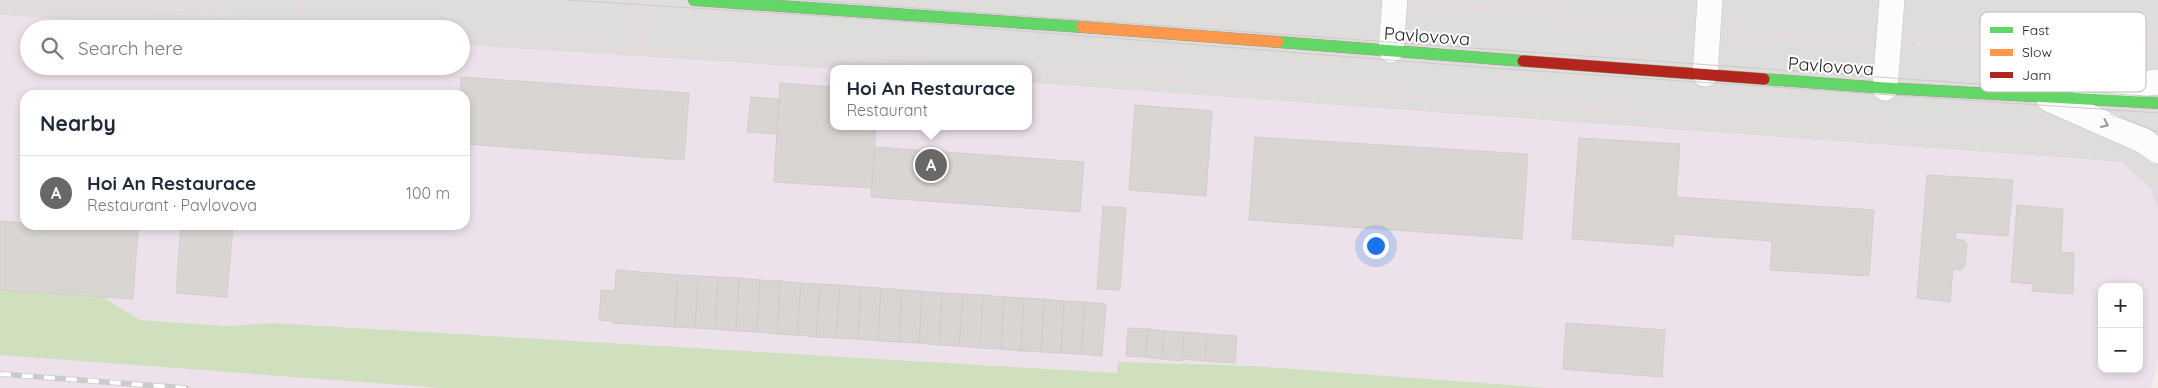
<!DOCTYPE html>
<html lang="en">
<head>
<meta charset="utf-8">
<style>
  :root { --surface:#fff; --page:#f2f2f3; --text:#1f2937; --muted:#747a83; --line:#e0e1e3; --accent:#696867 }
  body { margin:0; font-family:Quicksand,sans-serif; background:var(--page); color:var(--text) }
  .controls { position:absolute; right:15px; bottom:15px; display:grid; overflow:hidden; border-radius:10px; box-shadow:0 2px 8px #0003 }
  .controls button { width:45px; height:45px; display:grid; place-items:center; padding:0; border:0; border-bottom:1px solid var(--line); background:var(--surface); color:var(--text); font:25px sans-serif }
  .you { position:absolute; left:1375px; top:245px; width:18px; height:18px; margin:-12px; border:4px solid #fff; border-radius:50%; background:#1a73e8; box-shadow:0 0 0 8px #1a73e833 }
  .badge { display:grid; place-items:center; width:32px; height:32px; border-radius:50%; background:var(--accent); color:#fff; font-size:16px; font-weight:700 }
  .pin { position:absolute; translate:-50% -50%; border:2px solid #fff; box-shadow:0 1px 5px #0006 }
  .popup { position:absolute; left:830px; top:65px; width:202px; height:65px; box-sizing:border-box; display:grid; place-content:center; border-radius:10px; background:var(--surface); filter:drop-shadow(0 1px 4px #0005); font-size:16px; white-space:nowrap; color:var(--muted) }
  .popup b { font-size:19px; color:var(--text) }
  .popup::after { content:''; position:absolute; left:50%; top:100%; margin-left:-10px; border:10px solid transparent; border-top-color:var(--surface) }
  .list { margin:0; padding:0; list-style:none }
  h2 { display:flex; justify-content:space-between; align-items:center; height:65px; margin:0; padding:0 20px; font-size:21px }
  h2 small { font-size:16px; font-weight:400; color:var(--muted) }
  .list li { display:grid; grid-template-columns:32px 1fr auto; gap:15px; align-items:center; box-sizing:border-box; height:75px; padding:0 20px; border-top:1px solid var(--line) }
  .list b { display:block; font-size:19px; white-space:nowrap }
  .list p { margin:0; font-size:16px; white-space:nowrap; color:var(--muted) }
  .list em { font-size:16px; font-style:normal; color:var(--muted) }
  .icon { flex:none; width:28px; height:28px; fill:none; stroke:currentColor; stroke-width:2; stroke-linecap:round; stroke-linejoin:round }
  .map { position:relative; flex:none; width:2158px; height:388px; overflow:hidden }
  .search { position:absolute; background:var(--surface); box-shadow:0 2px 8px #0003; left:20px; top:20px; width:450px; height:55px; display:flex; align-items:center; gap:12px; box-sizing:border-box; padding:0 18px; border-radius:28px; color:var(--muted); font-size:19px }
  .panel { position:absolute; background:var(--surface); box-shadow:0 2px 8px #0003; left:20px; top:90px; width:450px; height:140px; border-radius:15px }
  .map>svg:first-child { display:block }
  .residential { fill:#dfdddb }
  .industrial { fill:#ede2eb; fill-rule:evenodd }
  .forest { fill:#d0dfbe }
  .parking { fill:#e0dedd }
  .building { fill:#d8d5d2; stroke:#d3cecb }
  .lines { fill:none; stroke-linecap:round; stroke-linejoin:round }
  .street-casing { stroke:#c7c5c4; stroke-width:26 }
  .fast-casing { stroke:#9b9980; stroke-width:12 }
  .slow-casing { stroke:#9b9980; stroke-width:12 }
  .jam-casing { stroke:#9b9980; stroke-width:12 }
  .path { stroke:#eddadc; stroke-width:3; stroke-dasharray:2.5 2.5; stroke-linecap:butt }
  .street { stroke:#fdfcfc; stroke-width:25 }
  .fast { stroke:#63d668; stroke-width:11 }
  .slow { stroke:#ff974d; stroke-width:11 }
  .jam { stroke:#b3261e; stroke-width:11 }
  .tram { stroke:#cbcbcb; stroke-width:1 }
  .rail-casing { stroke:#cbcbcb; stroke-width:5.5 }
  .rail { stroke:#fff; stroke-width:4; stroke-dasharray:11; stroke-linecap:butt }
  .oneway { stroke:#9a9999 }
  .labels { text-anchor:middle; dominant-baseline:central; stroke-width:4; stroke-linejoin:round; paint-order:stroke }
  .street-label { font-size:18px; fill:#212121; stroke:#fff }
  .key { fill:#fff; stroke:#bcbcbc; stroke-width:1 }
  .key-label { font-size:14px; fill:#212121 }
</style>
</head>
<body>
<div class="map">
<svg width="2158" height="388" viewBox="0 0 2158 388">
  <rect width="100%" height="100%" fill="#f0edea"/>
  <!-- residential -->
  <path class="residential" d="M0 0H2158V208L2150 188 2121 162 1029 83 1028 69H833L461 45V29H212L0 15Z"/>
  <!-- industrial -->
  <path class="industrial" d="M0 15 212 29H29V66H461V45L833 69 834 126H1028L1029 83 2121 162 2150 188 2158 208V359L2151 388H1549L1253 366 1118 362 1117 373 272 323 227 326 140 320 103 297 0 290ZM25 95H465V225H25ZM2102 287H2139V369H2102Z
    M0 350 519 388H0Z"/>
  <!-- forest -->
  <path class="forest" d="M0 290 103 297 140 320 227 326 272 323 1117 373 1118 362 1253 366 1549 388H442L0 355Z"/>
  <!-- parking -->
  <path class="parking" d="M2131 0H2158V26L2129 27Z"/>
  <!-- building -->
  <path class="building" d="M461 77 689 93 684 160 465 144V95H460Z
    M780 83 834 87V126H876L872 188 774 182Z
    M751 97 779 99 776 134 747 132Z
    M1135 105 1212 111 1206 196 1129 190Z
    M1255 137 1528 154 1522 239 1249 220Z
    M1579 138 1680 144 1676 197 1874 210 1869 276 1770 270 1772 241 1674 234 1673 246 1572 239Z
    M875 147 1084 162 1080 212 871 197Z
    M1927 175 2013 180 2008 236 1956 232 1955 239 1963 240 1967 244 1965 266 1961 270 1953 269 1950 302 1917 298Z
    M2017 205 2063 209 2061 252 2074 253 2073 294 2032 291 2033 284 2011 282Z
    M1103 206 1126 208 1120 290 1097 289Z
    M0 221 25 223V225H61L138 230 133 299 0 290Z
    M181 225H233L227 297 176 293Z
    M616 270 678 275 675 327 613 323V321L599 320 601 290 615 291Z
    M678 275 698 276 695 328 674 327Z
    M698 276 718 277 715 329 695 328Z
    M718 277 739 278 736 331 715 329Z
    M739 278 760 280 757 332 736 331Z
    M760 280 780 281 777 334 757 332Z
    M780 281 801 283 797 335 777 334Z
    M801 283 820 284 816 337 797 335Z
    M820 284 840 285 836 338 816 337Z
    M840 285 861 287 858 339 836 338Z
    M861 287 881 288 878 341 858 339Z
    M881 288 902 290 899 342 878 341Z
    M902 290 922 291 919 343 899 342Z
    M922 291 942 293 939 345 919 343Z
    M942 293 963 294 959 346 939 345Z
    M963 294 983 295 980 348 959 346Z
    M983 295 1004 297 1001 349 980 348Z
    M1004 297 1024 298 1021 351 1001 349Z
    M1024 298 1044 299 1041 352 1021 351Z
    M1044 299 1064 301 1061 353 1041 352Z
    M1064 301 1085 302 1081 354 1061 353Z
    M1085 302 1106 304 1102 356 1081 354Z
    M1566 323 1665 330 1662 377 1563 369Z
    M1128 328 1148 329 1145 357 1126 356Z
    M1148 329 1164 331 1162 359 1145 357Z
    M1164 331 1184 332 1182 361 1162 359Z
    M1184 332 1207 334 1205 361 1182 359Z
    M1207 334 1237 336 1235 363 1205 361Z"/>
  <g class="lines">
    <defs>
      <path id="street" d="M1391 50 1395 0
        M1705 74 1710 0
        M1885 88 1892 0
        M2086 91 2158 82
        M2049 99 2144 141 2158 151"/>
      <path id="fast" d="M694 0 1082 27
        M1278 42 1523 61
        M1764 79 1885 88 2158 103"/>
      <path id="slow" d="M1082 27 1278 42"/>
      <path id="jam" d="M1523 61 1764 79"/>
    </defs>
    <!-- street casing -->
    <use href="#street" class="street-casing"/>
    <!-- fast casing -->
    <use href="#fast" class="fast-casing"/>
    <!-- slow casing -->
    <use href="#slow" class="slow-casing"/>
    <!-- jam casing -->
    <use href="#jam" class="jam-casing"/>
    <!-- path -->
    <path class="path" d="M11 0 178 10 271 23 349 29
      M1421 3 1681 28
      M302 25 303 0
      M1735 32 1861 40
      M461 37 698 55H790L986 69
      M1917 44 2050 50
      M641 51 644 0
      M2048 68 2050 50 2158 39
      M1028 71 1238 84 1605 111 2071 141
      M2041 138 2042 126
      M2150 178 2158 191"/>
    <!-- street -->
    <use href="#street" class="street"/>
    <!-- fast -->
    <use href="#fast" class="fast"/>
    <!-- slow -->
    <use href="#slow" class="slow"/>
    <!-- jam -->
    <use href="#jam" class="jam"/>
    <!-- tram -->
    <path class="tram" d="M568 0 883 20 1491 68 2158 113
      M803 0 2158 97
      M2110 114 2158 132"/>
    <defs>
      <path id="rail" d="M0 374 186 388"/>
    </defs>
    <!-- rail casing -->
    <use href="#rail" class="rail-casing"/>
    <!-- rail -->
    <use href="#rail" class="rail"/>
  </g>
  <!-- one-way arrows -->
  <defs><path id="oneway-chevron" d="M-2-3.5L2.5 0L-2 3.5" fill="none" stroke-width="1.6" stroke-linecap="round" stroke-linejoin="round" transform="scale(1.25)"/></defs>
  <use class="oneway" href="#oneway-chevron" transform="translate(2105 124) rotate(24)"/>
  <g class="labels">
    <!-- street labels -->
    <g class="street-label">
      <text transform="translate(1427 36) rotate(4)">Pavlovova</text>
      <text transform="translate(1831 66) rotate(4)">Pavlovova</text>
    </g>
  </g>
  <!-- legend -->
  <rect x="1980" y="12" width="166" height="80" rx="8" class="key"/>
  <rect x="1990" y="27" width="23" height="6" fill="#63d668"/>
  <rect x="1990" y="49" width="23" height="7" fill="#ff974d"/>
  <rect x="1990" y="72" width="23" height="6" fill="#b3261e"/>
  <g class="key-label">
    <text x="2022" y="35">Fast</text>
    <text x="2022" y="57">Slow</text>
    <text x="2022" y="80">Jam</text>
  </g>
</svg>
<div class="controls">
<button>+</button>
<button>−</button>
</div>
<div class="you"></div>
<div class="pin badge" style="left:931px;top:165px">A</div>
<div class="popup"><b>Hoi An Restaurace</b>Restaurant</div>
<div class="search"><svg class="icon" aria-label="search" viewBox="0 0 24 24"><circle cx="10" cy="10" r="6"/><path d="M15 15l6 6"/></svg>Search here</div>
<section class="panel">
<h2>Nearby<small></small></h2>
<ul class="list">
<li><span class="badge">A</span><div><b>Hoi An Restaurace</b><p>Restaurant · Pavlovova</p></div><em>100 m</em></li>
</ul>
</section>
</div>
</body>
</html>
